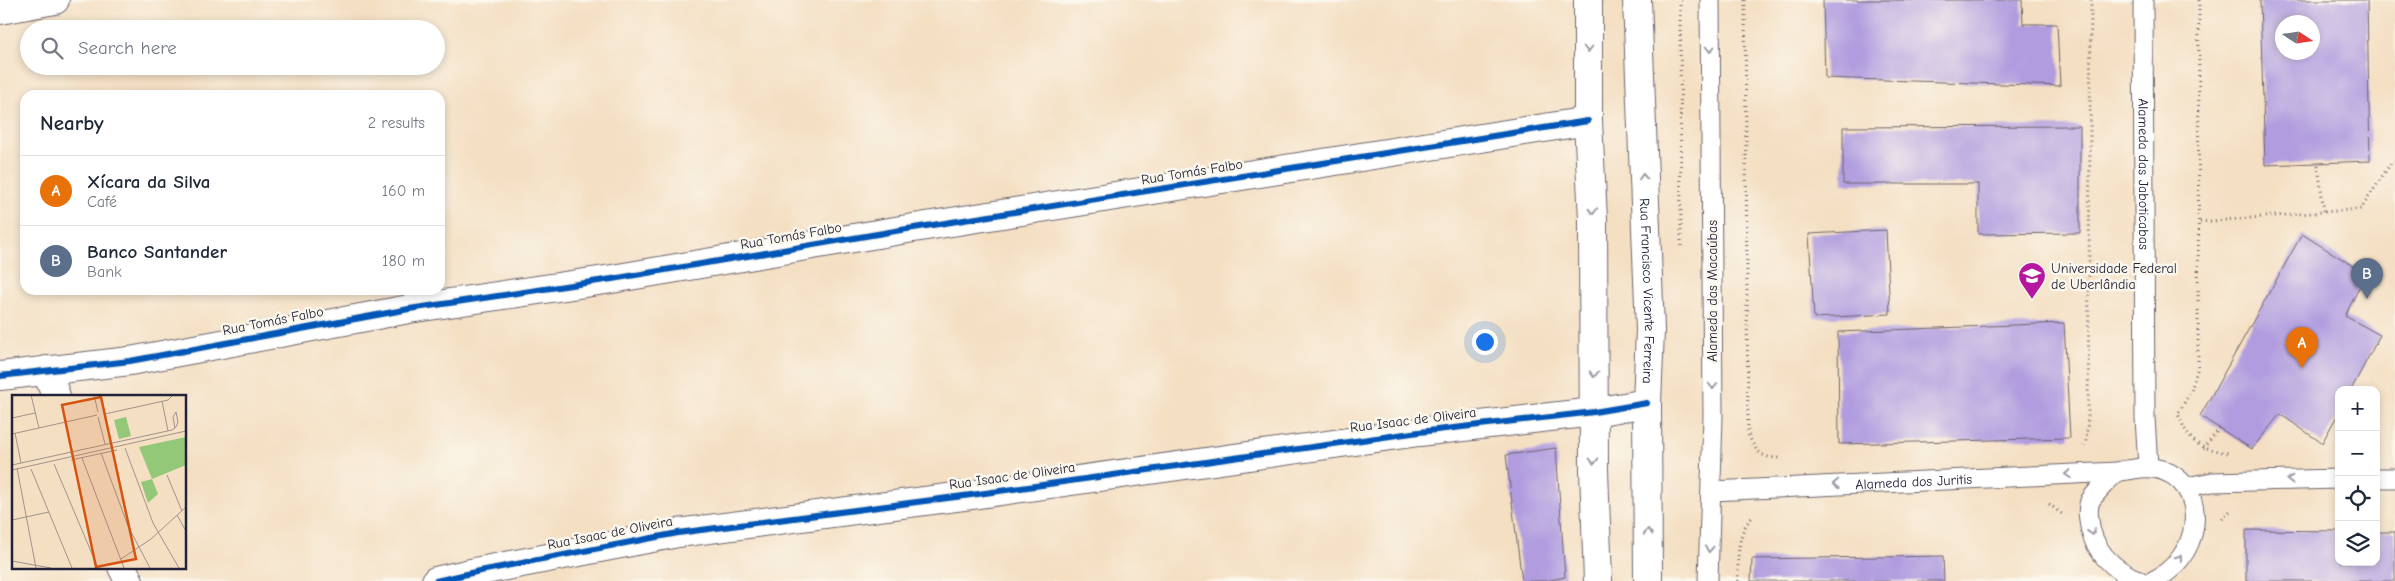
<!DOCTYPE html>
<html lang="en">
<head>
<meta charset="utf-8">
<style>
  :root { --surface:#fff; --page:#f6f6f7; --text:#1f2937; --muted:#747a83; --line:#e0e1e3; --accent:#ea580c }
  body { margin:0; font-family:"Comic Neue",sans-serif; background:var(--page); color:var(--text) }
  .controls { position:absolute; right:15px; bottom:15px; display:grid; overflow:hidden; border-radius:10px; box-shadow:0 2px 8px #0003 }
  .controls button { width:45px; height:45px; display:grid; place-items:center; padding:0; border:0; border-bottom:1px solid var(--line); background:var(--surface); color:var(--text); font:25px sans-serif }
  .compass { position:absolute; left:2275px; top:15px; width:45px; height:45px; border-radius:50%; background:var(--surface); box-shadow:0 2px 8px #0003; rotate:102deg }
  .you { position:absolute; left:1484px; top:341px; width:18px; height:18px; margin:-12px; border:4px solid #fff; border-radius:50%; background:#1a73e8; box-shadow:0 0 0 8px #1a73e833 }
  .badge { display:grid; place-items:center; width:32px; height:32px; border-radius:50%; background:var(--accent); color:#fff; font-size:16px; font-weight:700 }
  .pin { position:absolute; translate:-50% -41px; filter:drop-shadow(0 1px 2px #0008) }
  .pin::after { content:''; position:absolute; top:26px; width:18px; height:15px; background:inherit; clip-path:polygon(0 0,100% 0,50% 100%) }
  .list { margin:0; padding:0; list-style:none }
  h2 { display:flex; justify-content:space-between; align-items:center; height:65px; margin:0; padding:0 20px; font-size:21px }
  h2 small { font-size:16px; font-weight:400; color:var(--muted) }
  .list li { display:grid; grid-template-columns:32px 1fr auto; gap:15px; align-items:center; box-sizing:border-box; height:70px; padding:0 20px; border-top:1px solid var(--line) }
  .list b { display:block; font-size:19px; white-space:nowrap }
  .list p { margin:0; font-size:16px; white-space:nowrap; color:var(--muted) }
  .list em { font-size:16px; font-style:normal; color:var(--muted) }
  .icon { flex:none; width:28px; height:28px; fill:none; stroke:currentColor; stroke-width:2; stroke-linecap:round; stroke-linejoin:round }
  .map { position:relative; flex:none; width:2395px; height:581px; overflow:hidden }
  .search { position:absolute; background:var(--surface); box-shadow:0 2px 8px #0003; left:20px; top:20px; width:425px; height:55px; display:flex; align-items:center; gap:12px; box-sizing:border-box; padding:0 18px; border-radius:28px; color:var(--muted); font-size:19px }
  .panel { position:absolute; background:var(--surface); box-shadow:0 2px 8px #0003; left:20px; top:90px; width:425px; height:205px; border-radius:15px }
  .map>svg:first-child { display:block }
  .building { fill:#b09cdf; fill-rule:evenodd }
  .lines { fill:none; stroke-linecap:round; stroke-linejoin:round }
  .service-casing { stroke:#6c646b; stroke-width:21 }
  .minor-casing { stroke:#6c646b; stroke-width:30 }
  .secondary-casing { stroke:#6c646b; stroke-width:30 }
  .path { stroke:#6c646b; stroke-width:3; stroke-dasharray:1 4; stroke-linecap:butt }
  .service { stroke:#fff; stroke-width:19 }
  .minor { stroke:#fff; stroke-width:28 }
  .secondary { stroke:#fff; stroke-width:28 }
  .cycleway-casing { stroke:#fbf7ec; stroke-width:9 }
  .cycleway { stroke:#0057b8; stroke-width:6 }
  .oneway { stroke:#9c9ca7 }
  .labels { text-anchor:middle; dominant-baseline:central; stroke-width:5; stroke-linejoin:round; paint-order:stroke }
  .street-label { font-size:14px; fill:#22223b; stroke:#fbf7ec }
  .poi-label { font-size:14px; fill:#22223b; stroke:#fbf7ec; text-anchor:start }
  .inset-road { fill:none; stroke:#a0938d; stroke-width:1 }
  .view { fill:#d45411; fill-opacity:0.15; stroke:#d45411; stroke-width:2.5 }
  .inset-edge { fill:none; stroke:#22223b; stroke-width:2.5 }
</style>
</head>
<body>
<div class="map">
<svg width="2395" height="581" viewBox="0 0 2395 581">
  <rect width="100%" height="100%" fill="#fbf7ec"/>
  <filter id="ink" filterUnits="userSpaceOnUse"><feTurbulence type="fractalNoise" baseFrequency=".02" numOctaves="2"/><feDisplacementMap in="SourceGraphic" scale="10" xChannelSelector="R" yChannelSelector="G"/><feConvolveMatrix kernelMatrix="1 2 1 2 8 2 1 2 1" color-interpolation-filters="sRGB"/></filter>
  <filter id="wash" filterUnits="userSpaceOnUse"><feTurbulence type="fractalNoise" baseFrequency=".0096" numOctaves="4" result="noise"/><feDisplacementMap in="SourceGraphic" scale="20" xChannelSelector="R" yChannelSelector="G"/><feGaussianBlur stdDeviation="1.12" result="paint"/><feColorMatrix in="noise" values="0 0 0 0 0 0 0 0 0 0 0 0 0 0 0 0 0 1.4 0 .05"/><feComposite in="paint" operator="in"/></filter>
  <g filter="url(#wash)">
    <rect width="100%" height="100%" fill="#f4dfc3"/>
    <g id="blocks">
      <!-- building -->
      <path class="building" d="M1823 0H2022L2023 24H2057L2060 86 1825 78Z
        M2260 0H2367L2370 161 2265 165ZM2282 22H2312V52H2282Z
        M2080 126V233L1978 234V184H1843V127Z
        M1886 230 1890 314 1814 318 1809 234Z
        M2302 234 2366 274 2345 316 2380 335 2351 390H2339V412L2322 443 2280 414 2252 449 2200 416Z
        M2064 323 2070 438 1839 444 1838 332Z
        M1556 448 1565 577 1546 581H1522L1506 455Z
        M2246 530 2339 531V562H2376V532H2395V581H2246Z
        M1943 556 1944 581H1751L1752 559Z"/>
    </g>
  </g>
  <g filter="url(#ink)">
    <use href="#blocks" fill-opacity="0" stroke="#6c646b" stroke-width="1"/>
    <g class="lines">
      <defs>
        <g id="service">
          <path id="s1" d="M2143 0 2145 418 2148 466"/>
          <path d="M2376 478H2395"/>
          <path d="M2187 487 2212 482 2339 479"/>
          <path id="s2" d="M1712 491 2117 472"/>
          <path d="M1708 581 1713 416 1710 0"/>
          <path d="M2140 581C2113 570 2092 550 2089 520 2088 515 2088 506 2090 501 2093 496 2110 477 2116 473 2120 470 2129 470 2134 469 2171 462 2198 487 2194 525 2191 549 2175 570 2153 581"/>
        </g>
        <path id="minor" d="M0 10 55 0
          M46 370 56 396
          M0 376 130 361 409 309 612 279 901 230 1588 121
          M122 567 129 581
          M436 581 480 571 678 533 971 495 1419 432 1594 412 1647 403"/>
        <g id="secondary">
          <path d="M1588 0V121L1593 219 1594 470 1598 581"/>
          <path id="s3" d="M1637 0 1650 330 1647 403 1648 581"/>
        </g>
      </defs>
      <!-- service casing -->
      <use href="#service" class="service-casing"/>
      <!-- minor casing -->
      <use href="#minor" class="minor-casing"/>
      <!-- secondary casing -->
      <use href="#secondary" class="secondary-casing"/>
      <!-- path -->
      <path class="path" d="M1680 0 1681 249
        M1745 0 1748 434C1756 452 1761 458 1780 458
        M2199 0 2198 367 2191 391 2178 414C2190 444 2197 447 2228 453
        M2318 165 2324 212
        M2200 222 2361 209 2391 163 2395 162
        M2084 446 2086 441 2088 418 2091 0
        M2203 448 2220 428
        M2049 504 2062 514
        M2222 519 2231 510
        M1738 581C1738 560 1736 530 1754 516"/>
      <!-- service -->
      <use href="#service" class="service"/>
      <!-- minor -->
      <use href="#minor" class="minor"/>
      <!-- secondary -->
      <use href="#secondary" class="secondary"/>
      <defs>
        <path id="cycleway" d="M0 376 130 361 409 309 612 279 901 230 1588 121
          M436 581 480 571 678 533 971 495 1419 432 1594 412 1647 403"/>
      </defs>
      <!-- cycleway casing -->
      <use href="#cycleway" class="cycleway-casing"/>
      <!-- cycleway -->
      <use href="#cycleway" class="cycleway"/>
    </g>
    <!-- one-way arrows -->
    <defs><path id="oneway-chevron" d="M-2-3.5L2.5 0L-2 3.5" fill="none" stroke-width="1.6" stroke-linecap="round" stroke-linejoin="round" transform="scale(1.25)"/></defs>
    <g class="oneway">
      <use href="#oneway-chevron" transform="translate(1588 49) rotate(90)"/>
      <use href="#oneway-chevron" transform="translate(1710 49) rotate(90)"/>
      <use href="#oneway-chevron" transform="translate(1643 177) rotate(-93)"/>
      <use href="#oneway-chevron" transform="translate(1593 211) rotate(87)"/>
      <use href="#oneway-chevron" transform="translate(1594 374) rotate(91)"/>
      <use href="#oneway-chevron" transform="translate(1713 386) rotate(90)"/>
      <use href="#oneway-chevron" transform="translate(1594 461) rotate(89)"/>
      <use href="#oneway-chevron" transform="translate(2068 474) rotate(177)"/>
      <use href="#oneway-chevron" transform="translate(2290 480) rotate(179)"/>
      <use href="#oneway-chevron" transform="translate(1836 484) rotate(178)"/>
      <use href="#oneway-chevron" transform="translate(1648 532) rotate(-91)"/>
      <use href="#oneway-chevron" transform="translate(2092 532) rotate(73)"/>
      <use href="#oneway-chevron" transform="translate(1709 549) rotate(93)"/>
      <use href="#oneway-chevron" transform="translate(2179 558) rotate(-54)"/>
    </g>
  </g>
  <!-- icons -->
  <defs>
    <symbol id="university-pin" viewBox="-11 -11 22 30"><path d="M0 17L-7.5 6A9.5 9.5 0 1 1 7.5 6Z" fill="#b5179e" stroke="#fbf7ec"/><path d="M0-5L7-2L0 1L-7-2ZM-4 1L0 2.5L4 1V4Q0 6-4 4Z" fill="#fff"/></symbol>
  </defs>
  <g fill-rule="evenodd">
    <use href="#university-pin" x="2016" y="260" width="32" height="43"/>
  </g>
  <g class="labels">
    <!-- street labels -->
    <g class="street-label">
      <text transform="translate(1192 172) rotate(-9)">Rua Tomás Falbo</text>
      <text stroke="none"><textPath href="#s1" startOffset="174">Alameda das Jaboticabas</textPath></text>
      <text transform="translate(791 236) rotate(-10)">Rua Tomás Falbo</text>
      <text stroke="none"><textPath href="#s3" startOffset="291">Rua Francisco Vicente Ferreira</textPath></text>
      <text transform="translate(1712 291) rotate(-90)">Alameda das Macaúbas</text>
      <text transform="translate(273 321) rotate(-11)">Rua Tomás Falbo</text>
      <text transform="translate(1413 420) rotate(-7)">Rua Isaac de Oliveira</text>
      <text transform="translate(1012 476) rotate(-8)">Rua Isaac de Oliveira</text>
      <text stroke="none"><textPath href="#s2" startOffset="202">Alameda dos Juritis</textPath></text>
      <text transform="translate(610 533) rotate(-11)">Rua Isaac de Oliveira</text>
    </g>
    <!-- poi labels -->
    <g class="poi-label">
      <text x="2051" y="268">Universidade Federal<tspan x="2051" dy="16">de Uberlândia</tspan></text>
    </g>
  </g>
  <!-- overview -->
  <g transform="translate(12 395)">
    <rect width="174" height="174" fill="#f4dfc3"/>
    <path d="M174 42V70L140 84 127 52Z" fill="#94c879"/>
    <path d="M140 84 146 99 136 108 129 87Z" fill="#94c879"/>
    <path d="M114 22 119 41 107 44 102 25Z" fill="#94c879"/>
    <path class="inset-road" d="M19 0 27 33M82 0 86 17M150 6 156 36M93 19 156 5 161 0M86 22 93 49M0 23 23 18M3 38 9 68M0 39 85 20M113 53 141 128 167 173M89 58 116 131 138 173M70 63 112 173M59 65 105 55M42 69 86 173M0 70 160 35 163 33 164 32 166 27 164 17 161 22 163 33M5 73 24 173M19 74 60 173M0 75 174 36M155 80 170 116M165 120 174 136M0 125 37 117M109 164 139 144 174 112M0 166 39 173"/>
    <path class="view" d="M89 2 124 164 84 172 50 10Z"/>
    <rect width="174" height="174" class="inset-edge"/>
  </g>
</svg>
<div class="controls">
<button>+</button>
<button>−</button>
<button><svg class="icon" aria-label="locate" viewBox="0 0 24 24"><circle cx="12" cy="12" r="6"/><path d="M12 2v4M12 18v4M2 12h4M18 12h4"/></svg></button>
<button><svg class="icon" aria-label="layers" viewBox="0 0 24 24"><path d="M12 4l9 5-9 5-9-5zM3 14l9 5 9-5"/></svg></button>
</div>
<svg class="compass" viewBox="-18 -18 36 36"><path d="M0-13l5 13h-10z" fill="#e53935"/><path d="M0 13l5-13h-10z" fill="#747a83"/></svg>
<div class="you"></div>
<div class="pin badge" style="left:2302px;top:368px;background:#e8710a">A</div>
<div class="pin badge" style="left:2367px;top:299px;background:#5c6f8a">B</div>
<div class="search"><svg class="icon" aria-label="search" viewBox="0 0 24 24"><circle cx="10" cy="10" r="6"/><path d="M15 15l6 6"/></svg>Search here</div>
<section class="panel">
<h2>Nearby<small>2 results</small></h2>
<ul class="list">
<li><span class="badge" style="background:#e8710a">A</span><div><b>Xícara da Silva</b><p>Café</p></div><em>160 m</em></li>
<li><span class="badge" style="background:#5c6f8a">B</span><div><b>Banco Santander</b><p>Bank</p></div><em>180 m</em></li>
</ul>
</section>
</div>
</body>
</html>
